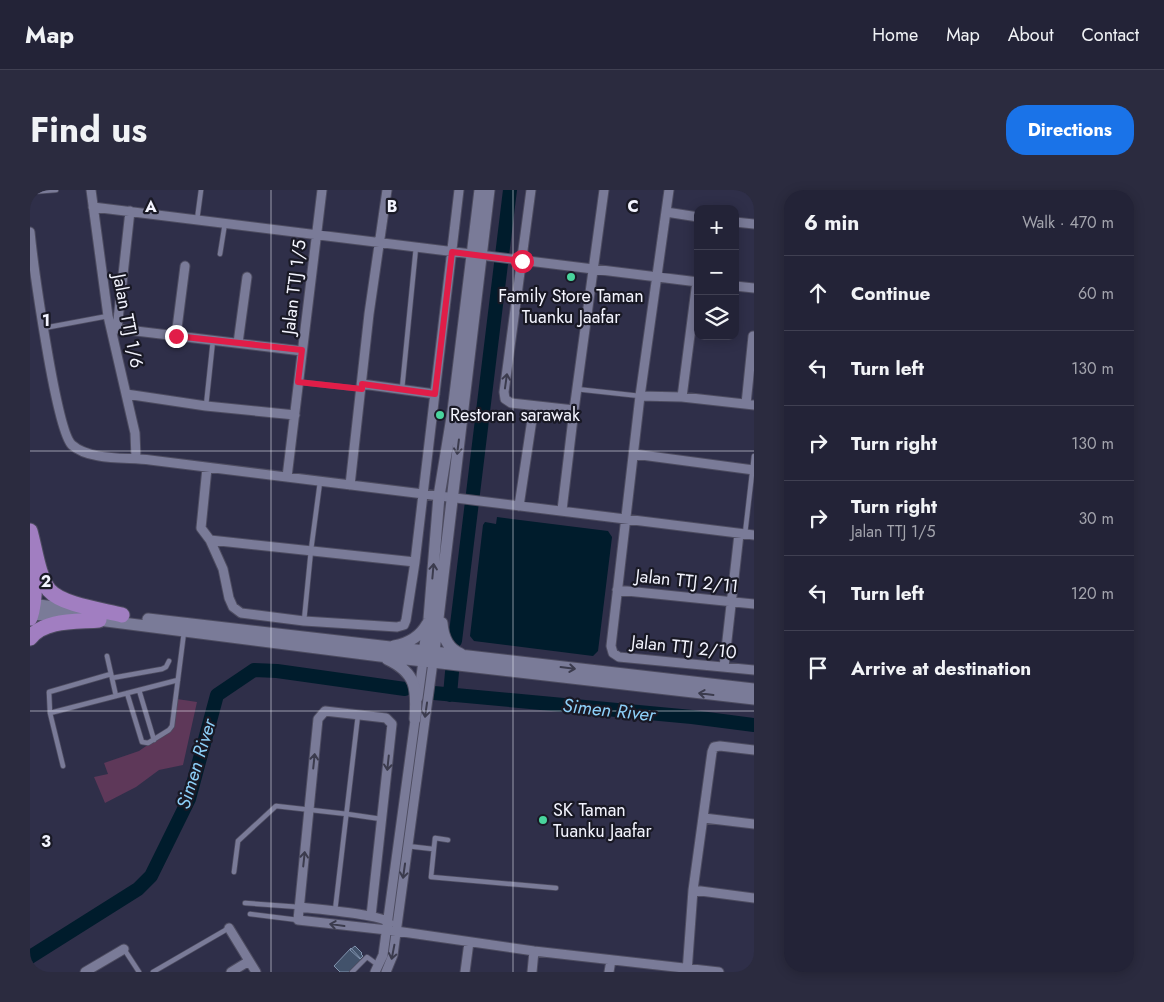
<!DOCTYPE html>
<html lang="en">
<head>
<meta charset="utf-8">
<style>
  :root { --surface:#232337; --page:#2b2b3f; --text:#f1f3f6; --muted:#a3a4ad; --line:#404052; --accent:#1a73e8 }
  body { margin:0; font-family:Jost,sans-serif; background:var(--page); color:var(--text) }
  .controls { position:absolute; right:15px; top:15px; display:grid; overflow:hidden; border-radius:10px; box-shadow:0 2px 12px #0003 }
  .controls button { width:45px; height:45px; display:grid; place-items:center; padding:0; border:0; border-bottom:1px solid var(--line); background:var(--surface); color:var(--text); font:25px sans-serif }
  .stop { position:absolute; width:15px; height:15px; margin:-11px; border:4px solid #e11d48; border-radius:50%; background:#fff }
  .stop.end { background:#e11d48; border-color:#fff; box-shadow:0 1px 5px #0008 }
  .list { margin:0; padding:0; list-style:none }
  h2 { display:flex; justify-content:space-between; align-items:center; height:65px; margin:0; padding:0 20px; font-size:21px }
  h2 small { font-size:16px; font-weight:400; color:var(--muted) }
  .list li { display:grid; grid-template-columns:32px 1fr auto; gap:15px; align-items:center; box-sizing:border-box; height:75px; padding:0 20px; border-top:1px solid var(--line) }
  .list b { display:block; font-size:19px; white-space:nowrap }
  .list p { margin:0; font-size:16px; white-space:nowrap; color:var(--muted) }
  .list em { font-size:16px; font-style:normal; color:var(--muted) }
  .icon { flex:none; width:28px; height:28px; fill:none; stroke:currentColor; stroke-width:2; stroke-linecap:round; stroke-linejoin:round }
  .map { position:relative; flex:none; width:724px; height:782px; overflow:hidden; border-radius:20px }
  header { display:flex; align-items:center; gap:30px; box-sizing:border-box; height:70px; padding:0 25px; background:var(--surface); border-bottom:1px solid var(--line) }
  header strong { font-size:24px }
  nav { display:flex; gap:28px; margin-inline-start:auto; font-size:18px }
  .intro { display:flex; align-items:center; justify-content:space-between; box-sizing:border-box; height:120px; padding:0 30px }
  h1 { margin:0; font-size:35px }
  .button { padding:12px 22px; border-radius:20px; background:var(--accent); color:#fff; font-size:18px; font-weight:700 }
  main { display:flex; gap:30px; padding:0 30px }
  aside { flex:1; background:var(--surface); border-radius:20px; box-shadow:0 2px 12px #0003 }
  .map>svg:first-child { display:block }
  .green { fill:#5e3859 }
  .water { fill:#001c2c }
  .lines { fill:none; stroke-linecap:round; stroke-linejoin:round }
  .river { stroke:#001c2c; stroke-width:14 }
  .building { fill:#42526b; stroke:#8193ae }
  .lane-casing { stroke:#4d4c60; stroke-width:6 }
  .street-casing { stroke:#4d4c60; stroke-width:11 }
  .secondary-casing { stroke:#4d4c60; stroke-width:13 }
  .highway-casing { stroke:#4d4c60; stroke-width:17 }
  .lane { stroke:#7a7b98; stroke-width:4.5 }
  .street { stroke:#7a7b98; stroke-width:9 }
  .secondary { stroke:#7a7b98; stroke-width:11 }
  .highway { stroke:#a17ec1; stroke-width:15 }
  .oneway { stroke:#3b3b4d }
  .route { stroke:#e11d48; stroke-width:6 }
  .grid { fill:none; stroke:#f3f4fe; stroke-width:1; stroke-opacity:0.55 }
  .poi-dot { fill:#49d49d; stroke:#191925; stroke-width:2 }
  .labels { text-anchor:middle; dominant-baseline:central; stroke-width:4.5; stroke-linejoin:round; paint-order:stroke }
  .street-label { font-size:18px; fill:#f3f4fe; stroke:#191925 }
  .poi-label { font-size:18px; fill:#f3f4fe; stroke:#191925; text-anchor:start }
  .water-label { font-size:19px; font-style:italic; fill:#8dd0f9; stroke:#191925 }
  .grid-label { font-size:16px; text-anchor:middle; font-weight:bold; fill:#f3f4fe; stroke:#191925; stroke-width:4.5; stroke-linejoin:round; paint-order:stroke }
</style>
</head>
<body>
<header>
<strong>Map</strong>
<nav><a>Home</a><a>Map</a><a>About</a><a>Contact</a></nav>
</header>
<div class="intro"><h1>Find us</h1><a class="button">Directions</a></div>
<main>
<div class="map">
<svg width="724" height="782" viewBox="0 0 724 782">
  <rect width="100%" height="100%" fill="#2f2f49"/>
  <!-- green -->
  <path class="green" d="M147 509 167 512 153 575 129 580 106 597 75 613 64 587 78 584 74 573 109 561 139 540Z"/>
  <!-- water -->
  <path class="water" d="M467 327 578 341 582 347 568 461 563 466 444 451 440 446 453 335 455 332 466 334Z"/>
  <g class="lines">
    <!-- river -->
    <path class="river" d="M425 451 480 0
      M404 503 662 527 724 535
      M420 505 422 482
      M0 767 108 699 121 686 159 609 187 505 224 480 247 481 375 499"/>
  </g>
  <!-- building -->
  <path class="building" d="M325 756 332 763 331 764 333 766 330 769 320 760Z
    M321 758 332 770 321 782H310L304 776Z"/>
  <g class="lines">
    <defs>
      <path id="lane" d="M0 2 26 0
        M167 30 171 0
        M190 64 195 33
        M14 138 78 126
        M269 192 331 199
        M372 199 386 57
        M546 199 610 206
        M176 216 183 150
        M715 344 724 266
        M274 431 281 360 290 292
        M77 466 86 506
        M82 488 132 479 136 477 139 471
        M109 500 124 550
        M97 503 112 552 118 553 139 540 142 536 154 442
        M20 523 148 490
        M33 576 20 523 19 502 81 484
        M418 650 405 648 401 687 526 698
        M377 656 403 659
        M204 682 208 651 246 616 317 624 351 629
        M215 713 269 717
        M305 721 328 525
        M220 724 268 730
        M94 759 109 782
        M123 782 199 738
        M322 782 337 767 348 775"/>
      <path id="street" d="M61 0 78 126 105 243 106 268
        M501 0 474 202 475 209 481 213 544 220
        M639 0 610 206 581 456 583 463 589 467 724 480
        M63 17 668 92
        M636 22 668 27
        M705 32 724 34
        M0 42C3 72 26 241 42 255 60 271 98 267 120 270L724 345
        M705 96 724 98
        M81 138 272 161
        M87 139 100 21
        M146 146 155 76
        M208 153 217 87
        M332 194 405 204
        M96 204 176 216 265 225
        M610 206 652 207 724 215
        M652 207 667 91
        M716 214 723 146
        M604 264 724 280
        M177 278 171 338 180 350 193 379 199 408 203 417 211 423 274 431 367 437 374 435 376 430 385 372 429 0
        M257 287 292 0
        M320 295 339 124 357 0
        M489 316 504 216
        M532 320 544 220 574 0
        M180 350 385 372
        M587 400 724 414
        M694 477 709 344
        M388 508 393 471
        M674 628 724 634
        M663 700 724 708
        M269 717C284 719 352 724 359 733
        M341 726 362 534 356 528 295 521 288 529 268 730 366 741 504 761 689 782
        M199 738 226 782
        M55 782 94 759
        M201 782 219 771
        M345 782 353 765 386 523
        M356 782 363 765 403 472
        M435 782 439 752
        M502 782 504 761
        M579 782 581 770
        M657 782 663 700 682 562 684 557 690 556 724 560"/>
      <path id="secondary" d="M0 414 50 420
        M0 424 41 427
        M61 429 350 466 724 509
        M118 429 724 499
        M412 433C413 447 418 459 431 464
        M364 456C379 453 390 447 397 434
        M357 469C387 483 387 499 385 529
        M393 469 399 429 409 306 423 221 450 0
        M403 470 459 0"/>
      <path id="highway" d="M0 341C5 358 8 386 19 400 32 415 72 420 92 425
        M0 428C5 412 5 391 3 375
        M0 448C15 429 47 432 69 430"/>
    </defs>
    <!-- lane casing -->
    <use href="#lane" class="lane-casing"/>
    <!-- street casing -->
    <use href="#street" class="street-casing"/>
    <!-- secondary casing -->
    <use href="#secondary" class="secondary-casing"/>
    <!-- highway casing -->
    <use href="#highway" class="highway-casing"/>
    <!-- lane -->
    <use href="#lane" class="lane"/>
    <!-- street -->
    <use href="#street" class="street"/>
    <!-- secondary -->
    <use href="#secondary" class="secondary"/>
    <!-- highway -->
    <use href="#highway" class="highway"/>
  </g>
  <!-- one-way arrows -->
  <defs><path id="oneway-shaft" d="M-6 0H5M1.5-3L5.5 0L1.5 3" fill="none" stroke-width="1.6" stroke-linecap="round" stroke-linejoin="round" transform="scale(1.25)"/></defs>
  <g class="oneway">
    <use href="#oneway-shaft" transform="translate(476 191) rotate(-82)"/>
    <use href="#oneway-shaft" transform="translate(428 257) rotate(97)"/>
    <use href="#oneway-shaft" transform="translate(403 381) rotate(-85)"/>
    <use href="#oneway-shaft" transform="translate(538 478) rotate(7)"/>
    <use href="#oneway-shaft" transform="translate(676 504) rotate(-173)"/>
    <use href="#oneway-shaft" transform="translate(396 520) rotate(98)"/>
    <use href="#oneway-shaft" transform="translate(284 571) rotate(-84)"/>
    <use href="#oneway-shaft" transform="translate(358 573) rotate(96)"/>
    <use href="#oneway-shaft" transform="translate(274 669) rotate(-84)"/>
    <use href="#oneway-shaft" transform="translate(374 681) rotate(98)"/>
    <use href="#oneway-shaft" transform="translate(307 735) rotate(-172)"/>
    <use href="#oneway-shaft" transform="translate(363 762) rotate(101)"/>
  </g>
  <g class="lines">
    <!-- route -->
    <path class="route" d="M146 146 272 160 268 192 332 199V194L405 204 422 62 492 71"/>
  </g>
  <!-- grid -->
  <path class="grid" d="M241 0V782M483 0V782M0 261H724M0 521H724"/>
  <!-- markers -->
  <g class="poi-dot">
    <circle cx="541" cy="87" r="5"/>
    <circle cx="410" cy="225" r="5"/>
    <circle cx="513" cy="630" r="5"/>
  </g>
  <g class="labels">
    <!-- street labels -->
    <g class="street-label">
      <text transform="translate(264 97) rotate(-83)">Jalan TTJ 1/5</text>
      <text transform="translate(98 131) rotate(79)">Jalan TTJ 1/6</text>
      <text transform="translate(657 391) rotate(6)">Jalan TTJ 2/11</text>
      <text transform="translate(654 457) rotate(6)">Jalan TTJ 2/10</text>
    </g>
    <!-- poi labels -->
    <g class="poi-label">
      <text x="541" y="106" text-anchor="middle">Family Store Taman<tspan x="541" dy="21">Tuanku Jaafar</tspan></text>
      <text x="420" y="225">Restoran sarawak</text>
      <text x="523" y="620">SK Taman<tspan x="523" dy="21">Tuanku Jaafar</tspan></text>
    </g>
    <!-- water labels -->
    <g class="water-label">
      <text transform="translate(579 520) rotate(6)">Simen River</text>
      <text transform="translate(166 574) rotate(-73)">Simen River</text>
    </g>
  </g>
  <g class="grid-label">
    <text x="121" y="22">A</text>
    <text x="362" y="22">B</text>
    <text x="603" y="22">C</text>
    <text x="16" y="136">1</text>
    <text x="16" y="397">2</text>
    <text x="16" y="657">3</text>
  </g>
</svg>
<div class="controls">
<button>+</button>
<button>−</button>
<button><svg class="icon" aria-label="layers" viewBox="0 0 24 24"><path d="M12 4l9 5-9 5-9-5zM3 14l9 5 9-5"/></svg></button>
</div>
<div class="stop" style="left:492px;top:71px"></div>
<div class="stop end" style="left:146px;top:146px"></div>
</div>
<aside>
<h2>6 min<small>Walk · 470 m</small></h2>
<ul class="list">
<li><svg class="icon" aria-label="ahead" viewBox="0 0 24 24"><path d="M12 20V5M6 11l6-6 6 6"/></svg><div><b>Continue</b></div><em>60 m</em></li>
<li><svg class="icon" aria-label="left" viewBox="0 0 24 24"><path d="M17 20v-9H6M10 6l-5 5 5 5"/></svg><div><b>Turn left</b></div><em>130 m</em></li>
<li><svg class="icon" aria-label="right" viewBox="0 0 24 24"><path d="M7 20v-9h11M14 6l5 5-5 5"/></svg><div><b>Turn right</b></div><em>130 m</em></li>
<li><svg class="icon" aria-label="right" viewBox="0 0 24 24"><path d="M7 20v-9h11M14 6l5 5-5 5"/></svg><div><b>Turn right</b><p>Jalan TTJ 1/5</p></div><em>30 m</em></li>
<li><svg class="icon" aria-label="left" viewBox="0 0 24 24"><path d="M17 20v-9H6M10 6l-5 5 5 5"/></svg><div><b>Turn left</b></div><em>120 m</em></li>
<li><svg class="icon" aria-label="arrive" viewBox="0 0 24 24"><path d="M6 21V4h12l-3 4 3 4H6"/></svg><div><b>Arrive at destination</b></div></li>
</ul>
</aside>
</main>
</body>
</html>
